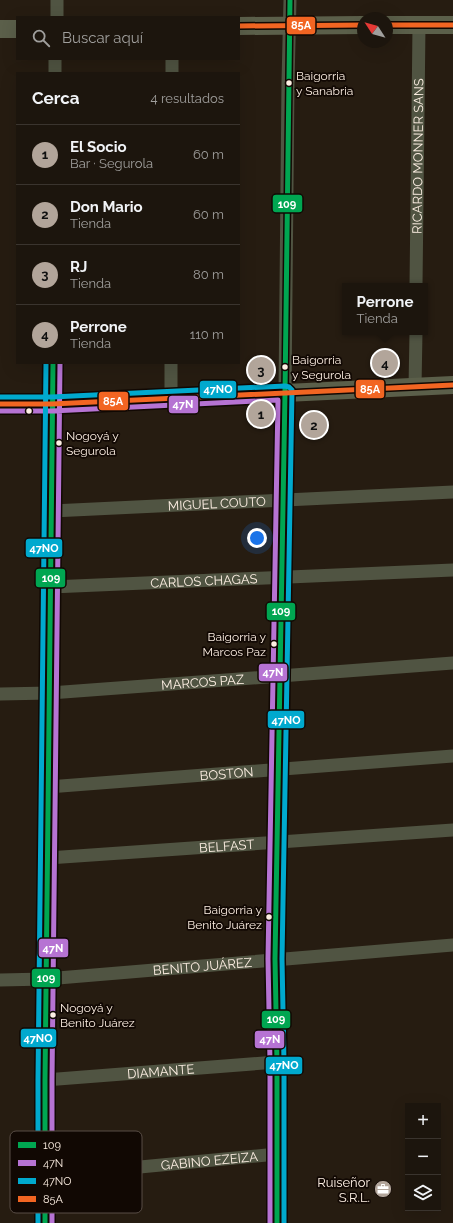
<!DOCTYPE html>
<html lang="es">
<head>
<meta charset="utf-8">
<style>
  :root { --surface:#1c150d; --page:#29221b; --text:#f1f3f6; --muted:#a09f9d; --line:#3a342e; --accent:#b2a59a }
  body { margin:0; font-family:Raleway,sans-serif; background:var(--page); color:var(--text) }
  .controls { position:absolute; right:12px; bottom:12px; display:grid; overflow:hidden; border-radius:0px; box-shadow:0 4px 16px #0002 }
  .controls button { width:36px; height:36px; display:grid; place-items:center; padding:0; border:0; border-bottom:1px solid var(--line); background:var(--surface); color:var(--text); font:20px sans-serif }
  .compass { position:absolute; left:357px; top:12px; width:36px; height:36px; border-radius:50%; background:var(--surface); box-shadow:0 4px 16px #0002; rotate:306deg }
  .you { position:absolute; left:257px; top:538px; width:14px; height:14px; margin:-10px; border:3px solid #fff; border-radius:50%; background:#1a73e8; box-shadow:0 0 0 6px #1a73e833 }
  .badge { display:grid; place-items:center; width:26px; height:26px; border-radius:50%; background:var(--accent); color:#111; font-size:13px; font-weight:700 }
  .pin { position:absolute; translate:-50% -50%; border:2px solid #fff; box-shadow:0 1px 4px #0006 }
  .popup { position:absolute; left:342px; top:283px; width:86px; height:52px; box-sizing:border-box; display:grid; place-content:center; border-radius:0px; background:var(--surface); filter:drop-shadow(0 1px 3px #0005); font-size:13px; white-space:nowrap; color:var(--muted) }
  .popup b { font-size:15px; color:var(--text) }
  .popup::after { content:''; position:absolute; left:50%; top:100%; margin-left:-8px; border:8px solid transparent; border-top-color:var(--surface) }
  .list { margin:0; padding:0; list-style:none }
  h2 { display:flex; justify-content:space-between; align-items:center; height:52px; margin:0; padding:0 16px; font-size:17px }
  h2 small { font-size:13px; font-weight:400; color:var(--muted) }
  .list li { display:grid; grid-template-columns:26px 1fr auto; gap:12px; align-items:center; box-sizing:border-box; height:60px; padding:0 16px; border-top:1px solid var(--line) }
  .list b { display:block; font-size:15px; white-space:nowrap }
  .list p { margin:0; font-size:13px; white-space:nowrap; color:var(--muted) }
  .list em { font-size:13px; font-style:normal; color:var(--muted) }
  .icon { flex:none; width:22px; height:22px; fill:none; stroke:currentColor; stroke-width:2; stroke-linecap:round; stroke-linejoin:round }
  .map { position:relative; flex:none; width:453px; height:1223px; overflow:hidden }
  .search { position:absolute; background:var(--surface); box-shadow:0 4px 16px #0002; left:16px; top:16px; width:224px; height:44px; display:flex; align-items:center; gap:10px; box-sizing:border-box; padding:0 14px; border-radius:0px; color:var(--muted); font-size:15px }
  .panel { position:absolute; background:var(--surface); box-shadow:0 4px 16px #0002; left:16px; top:72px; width:224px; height:292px; border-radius:0px }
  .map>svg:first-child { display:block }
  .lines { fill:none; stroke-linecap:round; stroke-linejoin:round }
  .street { stroke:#505442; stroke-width:13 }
  .secondary { stroke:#5b5f4a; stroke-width:18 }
  .bus-1-casing { stroke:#110803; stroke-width:8 }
  .bus-2-casing { stroke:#110803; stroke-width:8 }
  .bus-3-casing { stroke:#110803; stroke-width:8 }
  .bus-4-casing { stroke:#110803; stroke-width:8 }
  .bus-1 { stroke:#00a651; stroke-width:5 }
  .bus-2 { stroke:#b673d3; stroke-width:5 }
  .bus-3 { stroke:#00a9ce; stroke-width:5 }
  .bus-4 { stroke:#f26522; stroke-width:5 }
  .bus-dot { fill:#fdefe3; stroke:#110803; stroke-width:1.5 }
  .labels { text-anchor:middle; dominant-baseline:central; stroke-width:3.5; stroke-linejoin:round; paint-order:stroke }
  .bus-label { font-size:12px; fill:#fdefe3; stroke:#110803; text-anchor:start }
  .street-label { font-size:13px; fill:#fdefe3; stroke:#110803 }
  .poi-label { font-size:13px; fill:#fdefe3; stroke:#110803; text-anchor:end }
  .key { fill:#110803; stroke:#584d46; stroke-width:1 }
  .key-label { font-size:11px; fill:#fdefe3 }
  .line-badge { stroke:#110803; stroke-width:1.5 }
  .badge-label { font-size:11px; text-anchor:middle; font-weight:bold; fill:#fff }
</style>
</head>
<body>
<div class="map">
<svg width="453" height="1223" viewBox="0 0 453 1223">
  <rect width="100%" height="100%" fill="#261c11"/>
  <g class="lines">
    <!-- street -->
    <g class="street">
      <path d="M57 0V17"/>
      <path d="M55 73V59"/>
      <path d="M172 73V59"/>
      <path id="s1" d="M416 286 419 25"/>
      <path d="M415 387 416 332"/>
      <path d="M171 397V363"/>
      <path id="s2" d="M52 511 453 492"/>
      <path id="s3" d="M51 587 453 570"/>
      <path id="s4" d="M0 694 50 693 280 676 453 663"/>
      <path id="s5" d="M48 787 453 756"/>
      <path id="s6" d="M48 858 453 830"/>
      <path id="s7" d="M0 980 46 979 453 945"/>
      <path id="s8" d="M45 1080 277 1062"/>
      <path id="s9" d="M45 1176 277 1154"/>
      <path d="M45 1223V1080L53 363"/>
      <path d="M277 1223V1062L275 959 285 393 288 82 290 0"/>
    </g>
    <!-- secondary -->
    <path class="secondary" d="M387 25H453
      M239 26 363 25
      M0 29H17
      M0 404H52L453 385"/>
    <defs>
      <path id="bus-1" d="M45 1223V1080L53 363
        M277 1223V1062L275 959 285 393 290 0"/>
      <path id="bus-2" d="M0 411H52L278 400 268 959 270 1062V1223
        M52 1223V1080L60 363"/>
      <path id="bus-3" d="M0 397H52L285 386 289 387 292 390 282 959 284 1062V1223
        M38 1223V1080L46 363"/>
      <path id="bus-4" d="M387 25H453
        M239 26 363 25
        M0 404H52L453 385"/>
    </defs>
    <!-- bus-1 casing -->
    <use href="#bus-1" class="bus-1-casing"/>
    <!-- bus-2 casing -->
    <use href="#bus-2" class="bus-2-casing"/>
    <!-- bus-3 casing -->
    <use href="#bus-3" class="bus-3-casing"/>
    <!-- bus-4 casing -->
    <use href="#bus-4" class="bus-4-casing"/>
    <!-- bus-1 -->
    <use href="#bus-1" class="bus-1"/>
    <!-- bus-2 -->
    <use href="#bus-2" class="bus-2"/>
    <!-- bus-3 -->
    <use href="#bus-3" class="bus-3"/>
    <!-- bus-4 -->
    <use href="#bus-4" class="bus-4"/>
  </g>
  <!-- icons -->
  <defs>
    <symbol id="office-disc" viewBox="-11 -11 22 22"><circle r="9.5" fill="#b2a59a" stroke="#110803"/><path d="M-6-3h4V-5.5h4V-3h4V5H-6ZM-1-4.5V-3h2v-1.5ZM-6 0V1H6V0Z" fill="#fff"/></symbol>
  </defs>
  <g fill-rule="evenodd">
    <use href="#office-disc" x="373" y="1179" width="20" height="20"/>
  </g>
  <!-- markers -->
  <g class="bus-dot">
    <circle cx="289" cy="83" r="3.5"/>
    <circle cx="285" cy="367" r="3.5"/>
    <circle cx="29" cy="411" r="3.5"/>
    <circle cx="59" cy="443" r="3.5"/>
    <circle cx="274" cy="644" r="3.5"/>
    <circle cx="269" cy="917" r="3.5"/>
    <circle cx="53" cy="1015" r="3.5"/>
  </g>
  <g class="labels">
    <!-- bus labels -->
    <g class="bus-label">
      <text x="296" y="76">Baigorria<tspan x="296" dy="15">y Sanabria</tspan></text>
      <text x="292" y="360">Baigorria<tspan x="292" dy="15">y Segurola</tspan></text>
      <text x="66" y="436">Nogoyá y<tspan x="66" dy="15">Segurola</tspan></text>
      <text x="266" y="637" text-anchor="end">Baigorria y<tspan x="266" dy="15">Marcos Paz</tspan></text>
      <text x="262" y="910" text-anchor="end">Baigorria y<tspan x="262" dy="15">Benito Juárez</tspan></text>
      <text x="60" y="1008">Nogoyá y<tspan x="60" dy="15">Benito Juárez</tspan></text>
    </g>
    <!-- street labels -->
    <g class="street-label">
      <text stroke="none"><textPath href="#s1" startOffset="130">RICARDO MONNER SANS</textPath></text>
      <text stroke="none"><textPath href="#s2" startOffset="165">MIGUEL COUTO</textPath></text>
      <text stroke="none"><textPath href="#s3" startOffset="153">CARLOS CHAGAS</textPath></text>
      <text stroke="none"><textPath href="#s4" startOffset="203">MARCOS PAZ</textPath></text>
      <text stroke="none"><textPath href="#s5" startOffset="179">BOSTON</textPath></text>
      <text stroke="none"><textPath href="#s6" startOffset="179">BELFAST</textPath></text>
      <text stroke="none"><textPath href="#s7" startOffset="203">BENITO JUÁREZ</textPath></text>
      <text stroke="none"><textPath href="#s8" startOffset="116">DIAMANTE</textPath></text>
      <text stroke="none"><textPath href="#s9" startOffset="165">GABINO EZEIZA</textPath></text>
    </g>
    <!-- poi labels -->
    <g class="poi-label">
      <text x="370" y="1182">Ruiseñor<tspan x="370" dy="15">S.R.L.</tspan></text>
    </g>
  </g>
  <!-- legend -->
  <rect x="10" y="1131" width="132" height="82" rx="6" class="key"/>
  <rect x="18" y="1142" width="18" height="6" fill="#00a651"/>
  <rect x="18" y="1160" width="18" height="6" fill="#b673d3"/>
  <rect x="18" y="1178" width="18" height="6" fill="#00a9ce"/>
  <rect x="18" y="1196" width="18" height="6" fill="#f26522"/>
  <g class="key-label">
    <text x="43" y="1149">109</text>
    <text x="43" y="1167">47N</text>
    <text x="43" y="1185">47NO</text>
    <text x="43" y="1203">85A</text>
  </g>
  <g class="line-badge">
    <rect x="286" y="16" width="30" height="19" rx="4" fill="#f26522"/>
    <rect x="272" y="194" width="31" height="19" rx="4" fill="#00a651"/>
    <rect x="355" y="379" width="30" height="20" rx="4" fill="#f26522"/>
    <rect x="199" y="380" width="38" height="19" rx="4" fill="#00a9ce"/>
    <rect x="98" y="391" width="31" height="20" rx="4" fill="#f26522"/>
    <rect x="168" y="395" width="31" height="19" rx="4" fill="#b673d3"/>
    <rect x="25" y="538" width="38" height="20" rx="4" fill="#00a9ce"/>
    <rect x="35" y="568" width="31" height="20" rx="4" fill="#00a651"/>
    <rect x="266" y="602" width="30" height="19" rx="4" fill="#00a651"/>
    <rect x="258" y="663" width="30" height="19" rx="4" fill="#b673d3"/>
    <rect x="267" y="710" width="38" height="19" rx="4" fill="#00a9ce"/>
    <rect x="38" y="938" width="31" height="20" rx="4" fill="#b673d3"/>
    <rect x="31" y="968" width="30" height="20" rx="4" fill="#00a651"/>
    <rect x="261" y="1010" width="30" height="19" rx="4" fill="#00a651"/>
    <rect x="20" y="1028" width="37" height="20" rx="4" fill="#00a9ce"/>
    <rect x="254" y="1030" width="31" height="19" rx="4" fill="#b673d3"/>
    <rect x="265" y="1056" width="38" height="19" rx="4" fill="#00a9ce"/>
  </g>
  <g class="badge-label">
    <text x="301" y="29">85A</text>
    <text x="287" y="208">109</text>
    <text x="370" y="393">85A</text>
    <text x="218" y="393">47NO</text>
    <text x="113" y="405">85A</text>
    <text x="183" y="408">47N</text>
    <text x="44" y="552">47NO</text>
    <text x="51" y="582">109</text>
    <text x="281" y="615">109</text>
    <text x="273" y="676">47N</text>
    <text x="286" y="724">47NO</text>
    <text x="53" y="952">47N</text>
    <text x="46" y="982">109</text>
    <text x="276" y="1023">109</text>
    <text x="38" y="1042">47NO</text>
    <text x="270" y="1043">47N</text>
    <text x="284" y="1069">47NO</text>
  </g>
</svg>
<div class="controls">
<button>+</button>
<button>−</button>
<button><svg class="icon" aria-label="layers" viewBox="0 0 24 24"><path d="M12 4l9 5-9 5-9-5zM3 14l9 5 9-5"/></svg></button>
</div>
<svg class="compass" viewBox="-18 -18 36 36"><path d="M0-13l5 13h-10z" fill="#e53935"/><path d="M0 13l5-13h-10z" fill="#a09f9d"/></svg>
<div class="you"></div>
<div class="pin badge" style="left:261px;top:414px">1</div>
<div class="pin badge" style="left:314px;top:425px">2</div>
<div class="pin badge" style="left:261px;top:370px">3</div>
<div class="pin badge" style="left:385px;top:363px">4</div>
<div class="popup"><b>Perrone</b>Tienda</div>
<div class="search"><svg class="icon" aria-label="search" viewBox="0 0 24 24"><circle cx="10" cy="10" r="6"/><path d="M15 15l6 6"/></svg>Buscar aquí</div>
<section class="panel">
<h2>Cerca<small>4 resultados</small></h2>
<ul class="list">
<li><span class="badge">1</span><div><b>El Socio</b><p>Bar · Segurola</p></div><em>60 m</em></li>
<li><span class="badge">2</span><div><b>Don Mario</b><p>Tienda</p></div><em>60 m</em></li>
<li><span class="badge">3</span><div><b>RJ</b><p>Tienda</p></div><em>80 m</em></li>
<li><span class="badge">4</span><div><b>Perrone</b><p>Tienda</p></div><em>110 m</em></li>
</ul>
</section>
</div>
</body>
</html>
